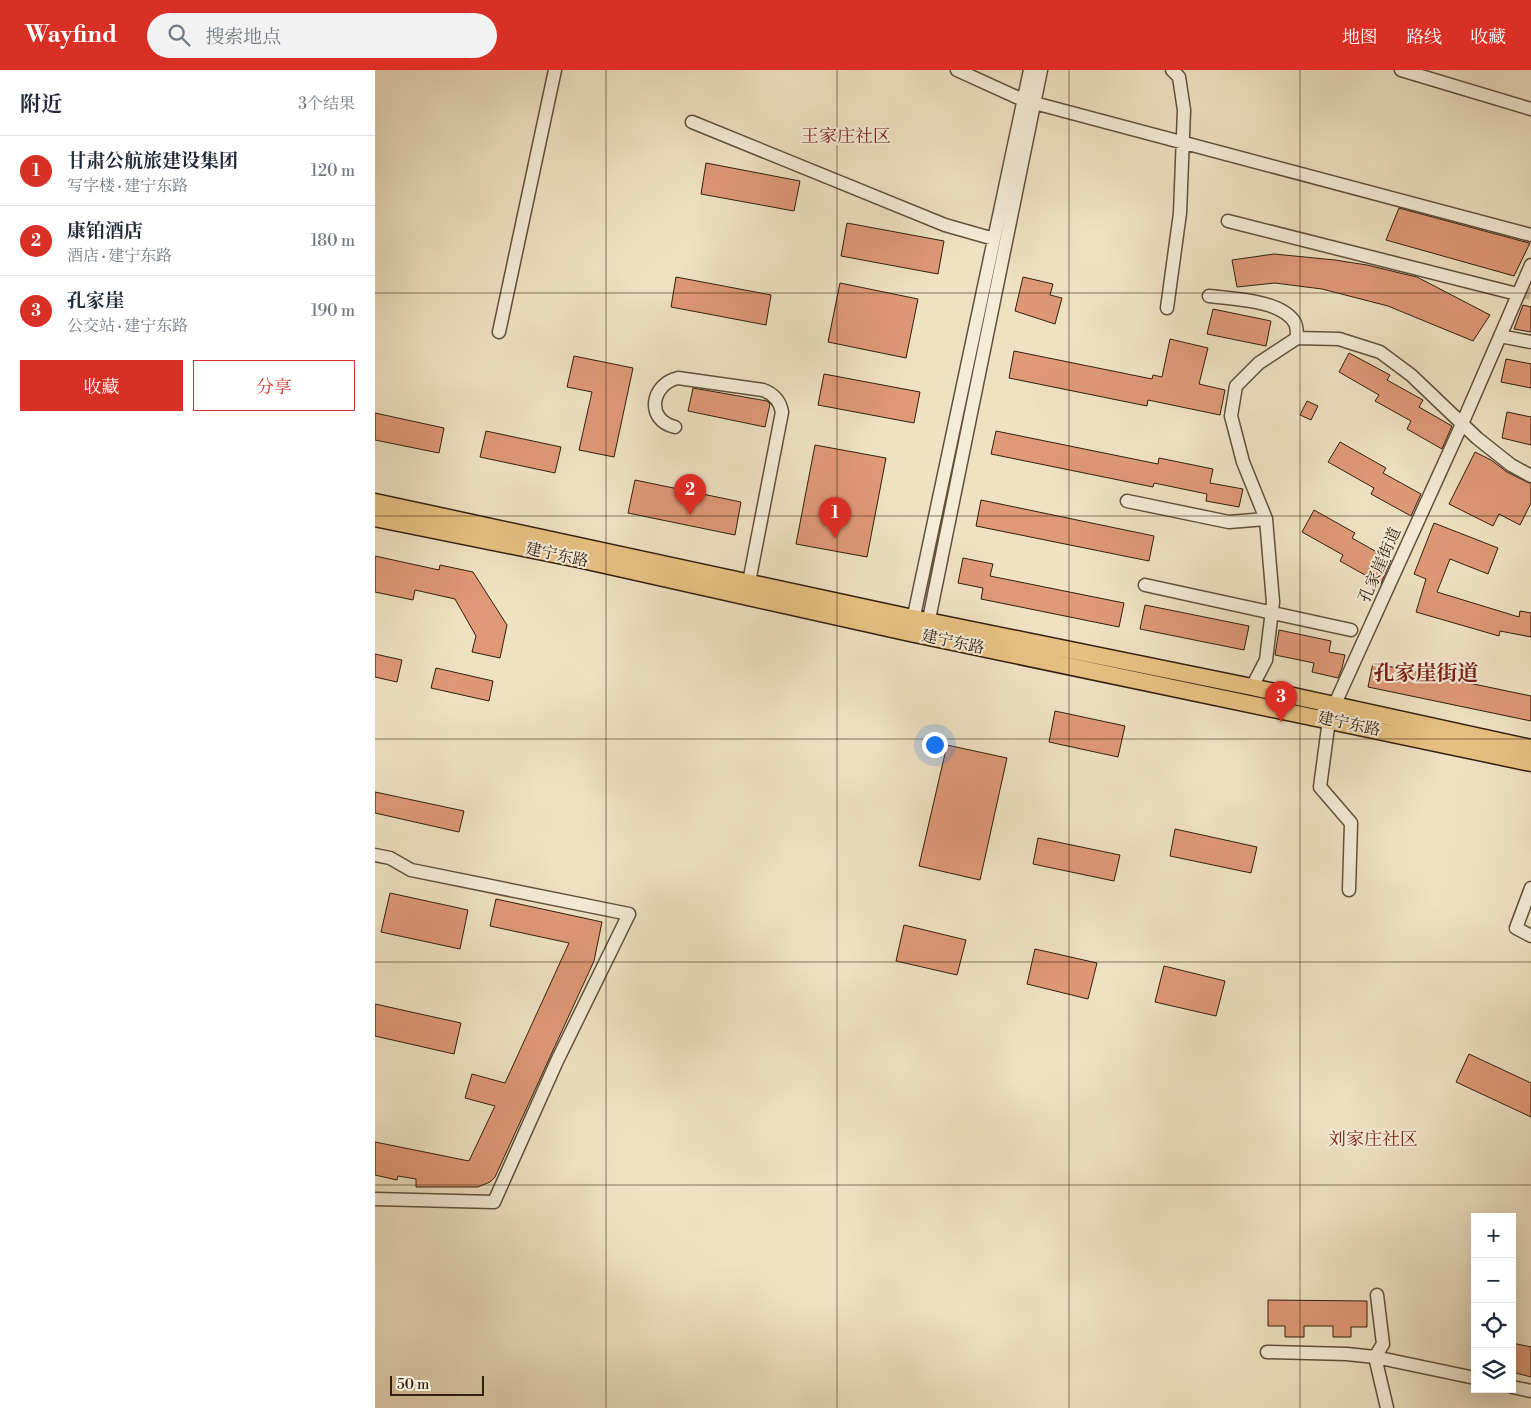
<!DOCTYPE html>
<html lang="zh">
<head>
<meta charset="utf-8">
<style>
  :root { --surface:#fff; --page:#f2f2f3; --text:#1f2937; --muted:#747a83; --line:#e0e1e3; --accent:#d93025 }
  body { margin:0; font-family:"Libre Bodoni","Noto Serif SC",serif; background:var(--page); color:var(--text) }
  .controls { position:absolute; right:15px; bottom:15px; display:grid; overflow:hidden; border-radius:0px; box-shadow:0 5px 20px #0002 }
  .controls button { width:45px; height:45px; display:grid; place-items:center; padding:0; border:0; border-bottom:1px solid var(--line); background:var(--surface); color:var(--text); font:25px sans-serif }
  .scale { position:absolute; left:15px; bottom:12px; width:94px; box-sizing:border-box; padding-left:5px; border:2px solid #311f0f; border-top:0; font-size:14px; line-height:18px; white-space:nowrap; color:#311f0f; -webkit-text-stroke:4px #f5ecd8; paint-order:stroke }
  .you { position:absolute; left:559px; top:674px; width:18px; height:18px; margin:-12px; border:4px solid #fff; border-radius:50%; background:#1a73e8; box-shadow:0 0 0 8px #1a73e833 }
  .badge { display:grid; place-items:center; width:32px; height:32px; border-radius:50%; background:var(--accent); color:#fff; font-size:16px; font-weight:700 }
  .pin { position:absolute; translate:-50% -41px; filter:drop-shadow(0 1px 2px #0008) }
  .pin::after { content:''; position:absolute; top:26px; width:18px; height:15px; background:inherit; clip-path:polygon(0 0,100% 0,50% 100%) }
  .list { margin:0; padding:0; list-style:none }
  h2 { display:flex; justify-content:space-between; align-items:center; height:65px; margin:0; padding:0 20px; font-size:21px }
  h2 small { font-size:16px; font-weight:400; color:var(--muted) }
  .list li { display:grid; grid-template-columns:32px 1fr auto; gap:15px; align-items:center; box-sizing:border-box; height:70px; padding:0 20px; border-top:1px solid var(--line) }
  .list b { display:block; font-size:19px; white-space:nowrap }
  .list p { margin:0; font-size:16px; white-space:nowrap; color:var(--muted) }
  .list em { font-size:16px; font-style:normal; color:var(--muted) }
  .actions { display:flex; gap:10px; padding:15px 20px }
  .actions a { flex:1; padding:11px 0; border:1px solid var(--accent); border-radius:0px; text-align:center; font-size:18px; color:var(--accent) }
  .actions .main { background:var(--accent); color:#fff }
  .icon { flex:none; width:28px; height:28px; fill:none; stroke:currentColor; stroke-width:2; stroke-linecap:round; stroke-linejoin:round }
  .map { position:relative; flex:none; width:1156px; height:1338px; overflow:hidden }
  header { display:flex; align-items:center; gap:30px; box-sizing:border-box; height:70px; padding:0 25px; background:var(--accent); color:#fff }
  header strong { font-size:24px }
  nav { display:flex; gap:28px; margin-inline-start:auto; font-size:18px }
  .search { width:350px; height:45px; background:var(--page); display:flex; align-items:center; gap:12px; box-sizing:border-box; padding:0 18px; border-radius:28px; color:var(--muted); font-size:19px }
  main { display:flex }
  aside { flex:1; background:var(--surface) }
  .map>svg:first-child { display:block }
  .building { fill:#df9977; stroke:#311f0f }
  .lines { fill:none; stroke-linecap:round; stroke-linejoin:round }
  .minor-tunnel { stroke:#c9bb9f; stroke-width:12; stroke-dasharray:12 6; stroke-linecap:butt }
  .minor-casing { stroke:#60503c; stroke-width:15 }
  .major-casing { stroke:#311f0f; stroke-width:19 }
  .minor { stroke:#f5ecd8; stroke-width:12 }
  .major { stroke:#e8c182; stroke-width:16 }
  .grid { fill:none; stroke:#311f0f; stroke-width:1; stroke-opacity:0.55 }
  .labels { text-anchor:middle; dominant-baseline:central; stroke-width:4; stroke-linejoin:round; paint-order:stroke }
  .street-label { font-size:16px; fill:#311f0f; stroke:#f5ecd8 }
  .neighbourhood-label { font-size:18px; fill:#7a1f14; stroke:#f5ecd8 }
  .district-label { font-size:21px; font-weight:bold; fill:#7a1f14; stroke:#f5ecd8 }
</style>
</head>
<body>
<header>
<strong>Wayfind</strong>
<div class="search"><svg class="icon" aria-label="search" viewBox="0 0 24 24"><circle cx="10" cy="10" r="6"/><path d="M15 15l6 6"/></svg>搜索地点</div>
<nav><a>地图</a><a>路线</a><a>收藏</a></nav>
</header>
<main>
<aside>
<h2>附近<small>3个结果</small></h2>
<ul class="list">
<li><span class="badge">1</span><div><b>甘肃公航旅建设集团</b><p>写字楼 · 建宁东路</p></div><em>120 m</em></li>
<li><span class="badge">2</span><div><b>康铂酒店</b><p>酒店 · 建宁东路</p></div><em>180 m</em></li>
<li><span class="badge">3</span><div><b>孔家崖</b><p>公交站 · 建宁东路</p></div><em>190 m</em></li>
</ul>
<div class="actions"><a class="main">收藏</a><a>分享</a></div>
</aside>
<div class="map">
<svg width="1156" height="1338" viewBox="0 0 1156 1338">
  <rect width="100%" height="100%" fill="#efe2c3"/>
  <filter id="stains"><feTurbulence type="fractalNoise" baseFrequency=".004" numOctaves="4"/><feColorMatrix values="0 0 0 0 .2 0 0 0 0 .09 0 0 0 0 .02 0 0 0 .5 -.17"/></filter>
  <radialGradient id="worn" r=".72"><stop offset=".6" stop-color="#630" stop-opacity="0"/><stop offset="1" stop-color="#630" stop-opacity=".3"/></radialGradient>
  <!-- building -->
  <path class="building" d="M331 93 425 111 419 141 326 124Z
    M1024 138 1154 173H1155L1139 206 1011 170Z
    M472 153 569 171 563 204 466 186Z
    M899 184 960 190 992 195 1029 204 1042 207 1115 245 1098 271 1013 236 947 219 900 213 862 217 857 190Z
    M301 207 396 225 391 255 296 237Z
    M648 207 678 214 675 225 687 228 680 254 640 241Z
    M465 213 543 229 531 288 453 272Z
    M1148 235 1156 237V262L1139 259Z
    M838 239 896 251 891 276 832 264Z
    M795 269 833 278 824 314 850 320 845 345 773 330 772 336 634 308 639 281 777 309 778 305 787 307Z
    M974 283 1015 305 1012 310 1048 330 1044 337 1077 356 1067 379 1032 359 1036 351 1000 331 1004 325 964 302Z
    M199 286 258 298 239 387 204 380 217 322 192 317Z
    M1131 289 1156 294V318L1126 312Z
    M449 304 545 322 539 353 443 335Z
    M318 318 392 331 395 334 390 357 313 341Z
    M932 331 943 336 936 350 925 345Z
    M1132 342 1156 347V375L1127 368Z
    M0 343 69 358 64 383 0 370Z
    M111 361 186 377 180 403 105 387Z
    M621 361 783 394 784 388 838 399 835 413 868 419 864 437 831 431 832 424 779 413 778 417 616 384Z
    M965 372 1011 398 1008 403 1046 424 1036 446 996 424 999 418 953 392Z
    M440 375 511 388 492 487 421 474Z
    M1100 382 1116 390 1132 402 1156 414V433L1145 455 1124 444 1118 456 1074 434Z
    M260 410 366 432 360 465 253 443Z
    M606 430 779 466 774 491 601 456Z
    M939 440 980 463 977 468 1016 490 1006 514 965 491 968 485 927 462Z
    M1059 453 1123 478 1113 504 1075 489 1062 522 1144 547 1145 541 1156 543V567L1125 561 1124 566 1041 542 1051 509 1039 504Z
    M0 486 64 500 65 495 98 502 132 555 125 588 97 582 101 566 80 529 40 520 38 530 0 522Z
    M588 488 618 494 615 506 749 533 744 557 606 529 608 518 583 513Z
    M770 535 874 556 869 580 765 559Z
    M904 560 956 571 954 582 970 585 967 598 963 608 937 602 939 593 900 585Z
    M0 584 27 590 22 612 0 607Z
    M998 593 1156 626V651L993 617Z
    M61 598 118 611 114 631 56 618Z
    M680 641 750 656 743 687 674 672Z
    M572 675 632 688 605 810 544 796Z
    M0 722 89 741 84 762 0 743Z
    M800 759 882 777 876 803 795 786Z
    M663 768 745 785 739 811 658 794Z
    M15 823 93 840 85 879 6 862Z
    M121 829 227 852 219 891 120 1107 115 1112 103 1117H41V1109L23 1106 22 1110 0 1105V1072L94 1091 120 1036 90 1028 97 1004 130 1013 194 873 115 856Z
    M529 855 591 870 582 905 521 891Z
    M660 879 722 893 713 929 652 914Z
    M789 896 850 911 841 946 780 932Z
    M0 934 86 953 79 984 0 966Z
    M1094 984 1156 1013V1047L1081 1012Z
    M893 1230 992 1231V1257H976V1267H958V1256H929V1267H910V1256H893Z
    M1137 1273 1156 1277V1307L1137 1302Z"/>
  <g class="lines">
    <!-- minor-tunnel -->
    <path class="minor-tunnel" d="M1144 221 1156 224"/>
    <defs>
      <path id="minor" d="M582 0 648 30 1156 165
        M1026 0 1156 39
        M317 52 570 155 619 169
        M853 151 1142 224
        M834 226C858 229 907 230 920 253 922 257 922 264 922 268
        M792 238 805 143 809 40 804 7 797 0
        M124 262 180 0
        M1125 266 1156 272
        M300 357C270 350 276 314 303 308L388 320C399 324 405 331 407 342L374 512
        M752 431 854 452 891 449
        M770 515 976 560
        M537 555 655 0
        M552 559 666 0
        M877 617 891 590 898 532 891 449 868 392 856 346 861 316 884 293 922 268 964 269 1005 282 1036 305 1102 368 1136 395 1156 406
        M0 785 15 788 36 800 254 844 182 991 119 1132 0 1129
        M1156 818 1141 858 1156 866
        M974 820 976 753 945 717 954 650 959 636 1087 354 1156 195
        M1002 1225 1008 1274 1000 1287 1012 1338
        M892 1282 972 1284 1000 1287 1100 1308
        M1137 1317 1156 1321"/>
      <path id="major" d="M0 432 538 548 877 617 1156 678
        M0 448 203 489 535 563 1156 693"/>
    </defs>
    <!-- minor casing -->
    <use href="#minor" class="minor-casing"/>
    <!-- major casing -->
    <use href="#major" class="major-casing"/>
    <!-- minor -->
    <use href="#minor" class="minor"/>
    <!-- major -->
    <use href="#major" class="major"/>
  </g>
  <!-- grid -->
  <path class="grid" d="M231 0V1338M462 0V1338M694 0V1338M925 0V1338M0 223H1156M0 446H1156M0 669H1156M0 892H1156M0 1115H1156"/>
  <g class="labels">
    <!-- street labels -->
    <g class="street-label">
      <text transform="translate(182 485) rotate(12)">建宁东路</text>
      <text transform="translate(1005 495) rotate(-66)">孔家崖街道</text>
      <text transform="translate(578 572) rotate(12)">建宁东路</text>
      <text transform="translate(974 654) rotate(12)">建宁东路</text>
    </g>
    <!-- neighbourhood labels -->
    <g class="neighbourhood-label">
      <text x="471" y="66">王家庄社区</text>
      <text x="998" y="1069">刘家庄社区</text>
    </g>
    <!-- district labels -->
    <g class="district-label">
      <text x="1051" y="604">孔家崖街道</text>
    </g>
  </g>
  <rect width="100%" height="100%" filter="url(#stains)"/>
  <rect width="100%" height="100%" fill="url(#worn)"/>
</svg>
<div class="controls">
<button>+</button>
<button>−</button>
<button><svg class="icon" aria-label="locate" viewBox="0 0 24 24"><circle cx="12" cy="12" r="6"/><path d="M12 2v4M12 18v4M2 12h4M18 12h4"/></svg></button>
<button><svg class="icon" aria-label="layers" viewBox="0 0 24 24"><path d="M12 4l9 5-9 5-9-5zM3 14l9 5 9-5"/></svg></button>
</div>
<div class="scale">50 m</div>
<div class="you"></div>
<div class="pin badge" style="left:460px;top:468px">1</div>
<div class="pin badge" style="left:315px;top:445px">2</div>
<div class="pin badge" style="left:906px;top:652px">3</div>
</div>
</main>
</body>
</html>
